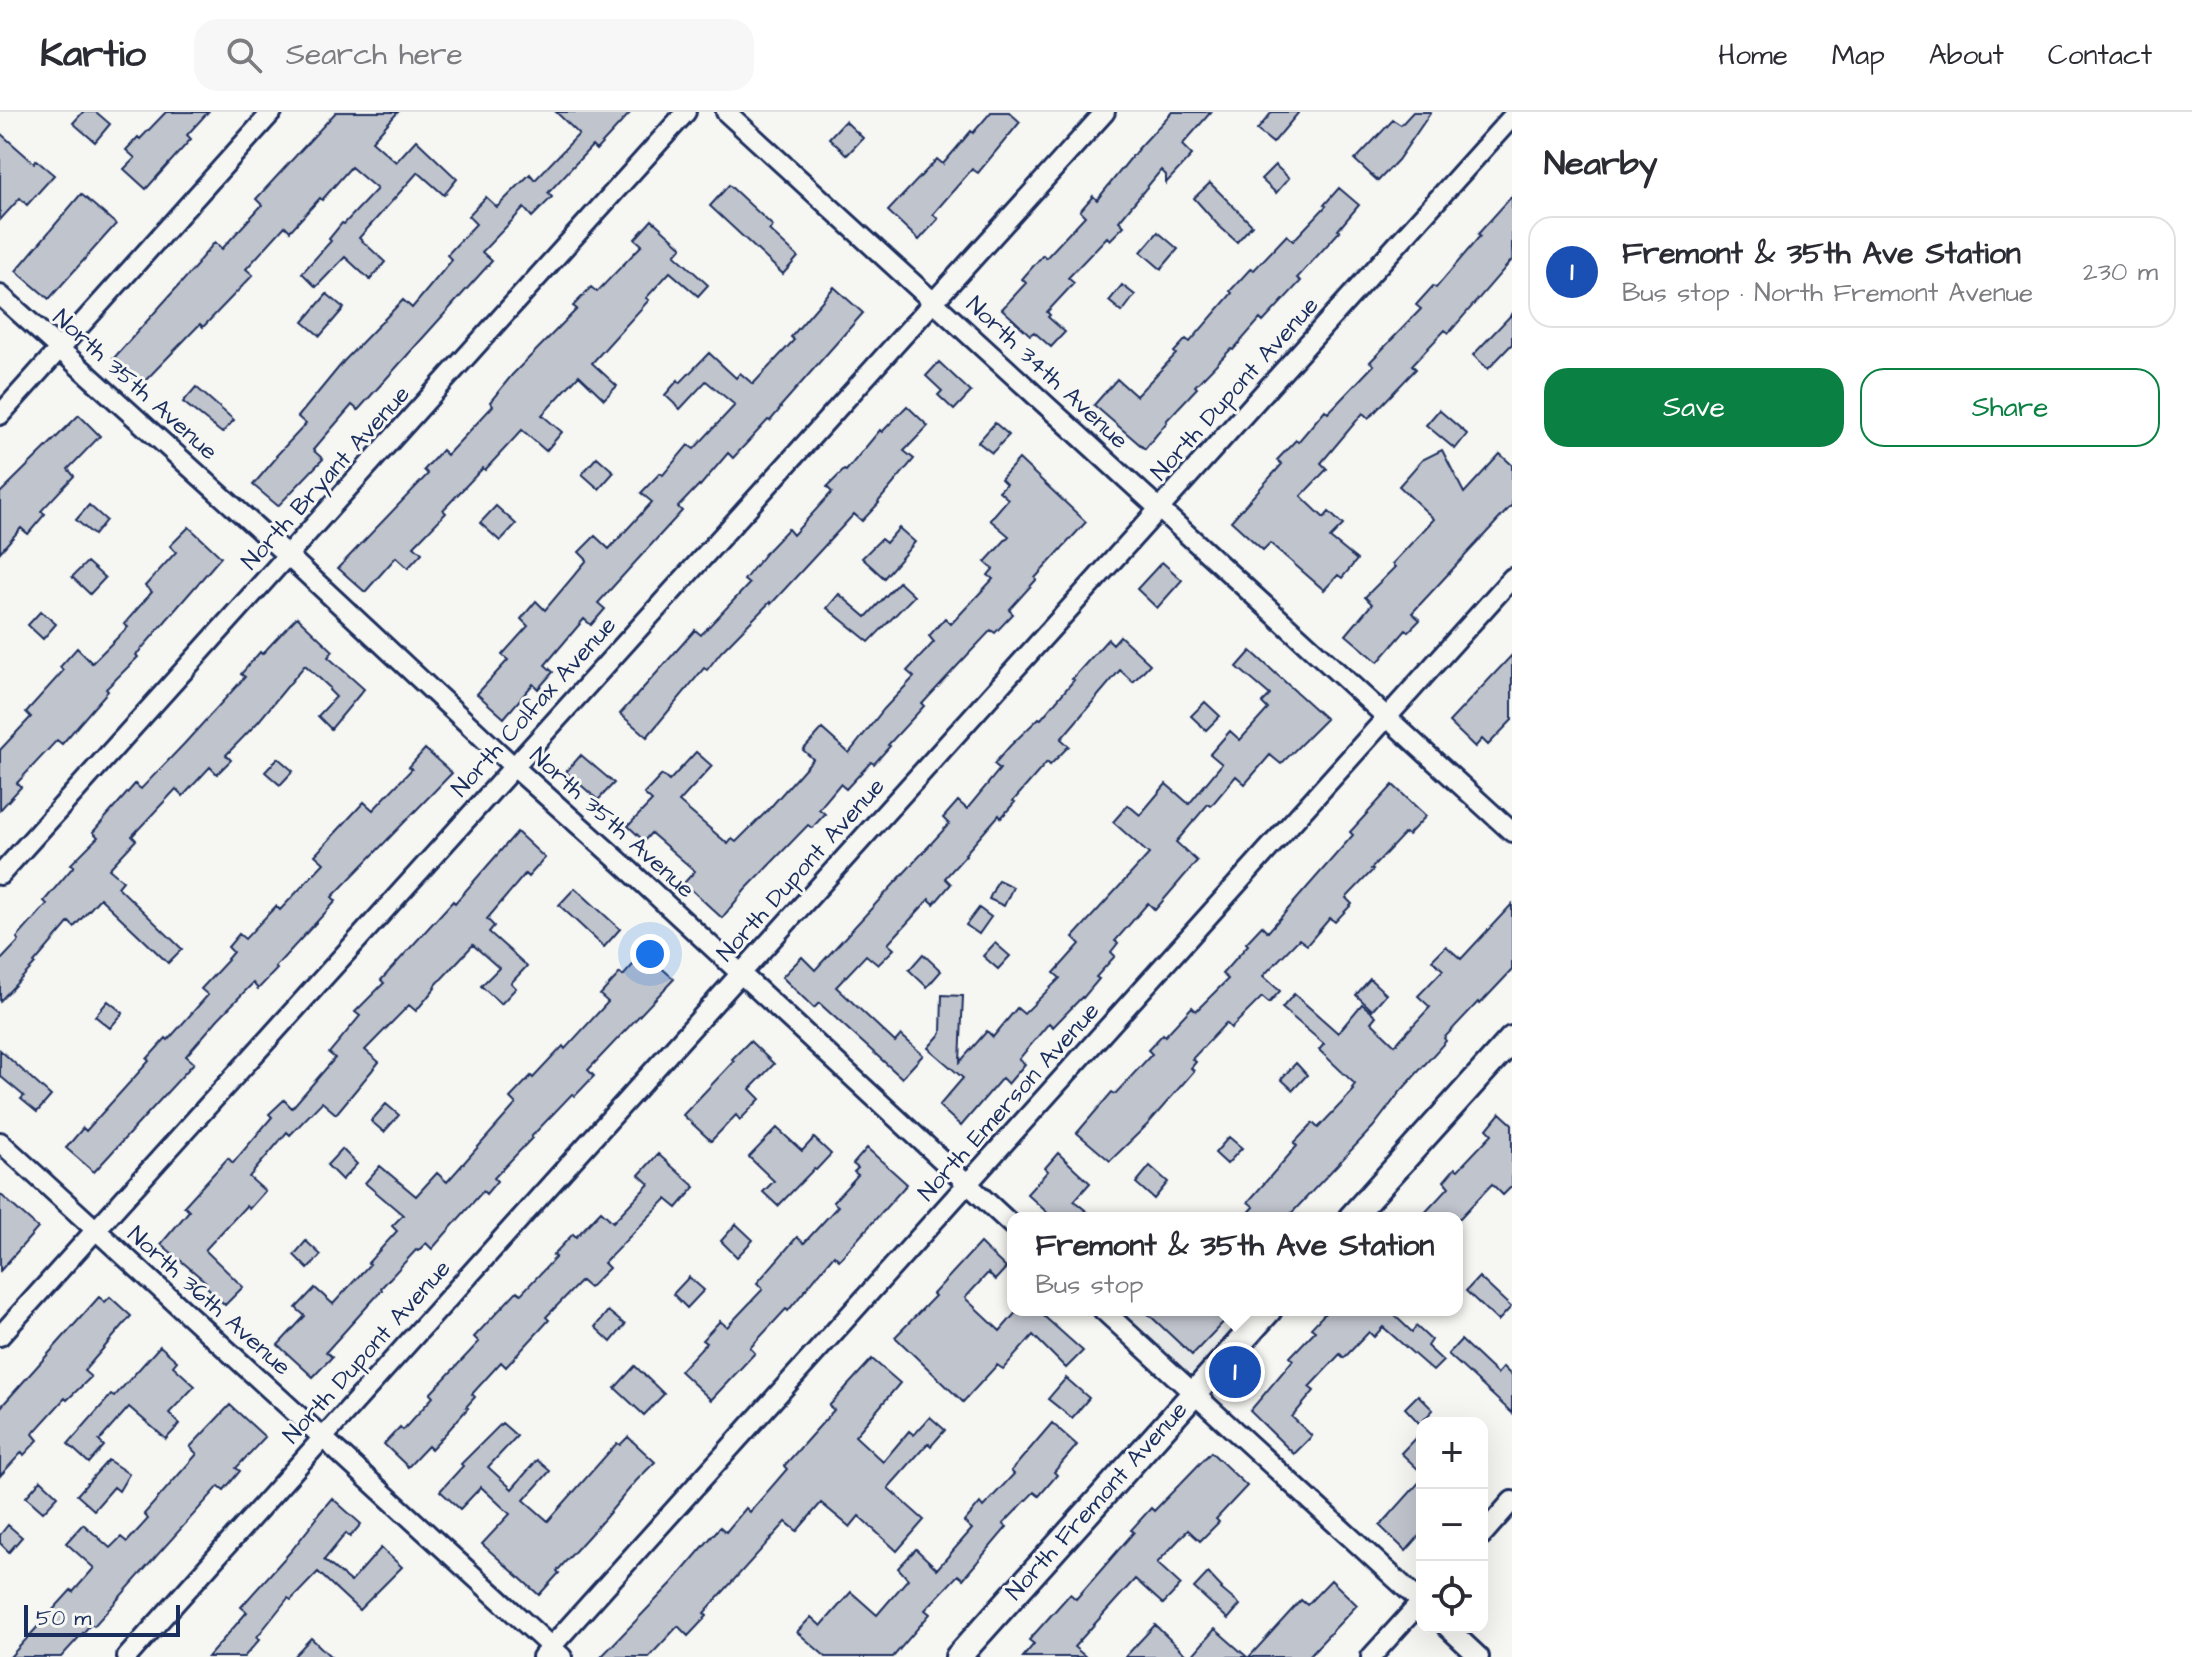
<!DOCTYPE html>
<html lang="en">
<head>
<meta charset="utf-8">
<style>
  :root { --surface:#fff; --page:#f7f7f7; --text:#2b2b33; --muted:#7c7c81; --line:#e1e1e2; --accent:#0b8043 }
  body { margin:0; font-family:"Architects Daughter",sans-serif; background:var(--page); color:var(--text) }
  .controls { position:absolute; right:24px; bottom:24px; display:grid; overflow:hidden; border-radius:16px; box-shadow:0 8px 32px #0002 }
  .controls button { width:72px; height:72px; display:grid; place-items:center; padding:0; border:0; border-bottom:2px solid var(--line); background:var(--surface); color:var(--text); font:40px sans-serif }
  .scale { position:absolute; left:24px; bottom:20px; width:156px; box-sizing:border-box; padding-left:8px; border:4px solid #1b2f5e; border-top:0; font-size:22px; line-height:28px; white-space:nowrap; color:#1b2f5e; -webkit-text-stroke:6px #f6f6f2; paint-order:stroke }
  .you { position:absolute; left:650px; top:842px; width:28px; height:28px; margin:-20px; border:6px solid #fff; border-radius:50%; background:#1a73e8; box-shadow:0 0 0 12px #1a73e833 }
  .badge { display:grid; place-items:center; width:52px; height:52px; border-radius:50%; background:var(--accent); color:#fff; font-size:26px; font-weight:700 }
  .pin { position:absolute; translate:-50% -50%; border:4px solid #fff; box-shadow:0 2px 8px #0006 }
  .popup { position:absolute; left:1007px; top:1100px; width:456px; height:104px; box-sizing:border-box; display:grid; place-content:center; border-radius:16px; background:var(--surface); filter:drop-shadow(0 2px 6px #0005); font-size:26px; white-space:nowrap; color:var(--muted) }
  .popup b { font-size:30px; color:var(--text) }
  .popup::after { content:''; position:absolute; left:50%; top:100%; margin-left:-16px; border:16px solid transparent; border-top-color:var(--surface) }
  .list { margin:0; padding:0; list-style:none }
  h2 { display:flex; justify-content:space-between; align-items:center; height:104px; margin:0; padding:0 32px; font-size:34px }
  h2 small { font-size:26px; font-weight:400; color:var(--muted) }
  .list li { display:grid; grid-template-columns:52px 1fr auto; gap:24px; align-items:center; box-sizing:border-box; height:112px; margin:0 16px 16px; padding:0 16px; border:2px solid var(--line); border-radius:24px }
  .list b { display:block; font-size:30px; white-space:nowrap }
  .list p { margin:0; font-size:26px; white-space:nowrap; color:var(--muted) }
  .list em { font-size:26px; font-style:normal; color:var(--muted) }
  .actions { display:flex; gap:16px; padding:24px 32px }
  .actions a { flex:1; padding:18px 0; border:2px solid var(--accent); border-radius:24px; text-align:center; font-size:28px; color:var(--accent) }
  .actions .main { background:var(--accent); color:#fff }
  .icon { flex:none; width:44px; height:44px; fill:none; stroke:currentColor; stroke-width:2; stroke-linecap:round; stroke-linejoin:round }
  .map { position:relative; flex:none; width:1512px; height:1545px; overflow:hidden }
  header { display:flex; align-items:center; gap:48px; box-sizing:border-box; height:112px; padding:0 40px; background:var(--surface); border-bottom:2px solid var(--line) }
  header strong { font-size:38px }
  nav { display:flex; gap:44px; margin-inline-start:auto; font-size:28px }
  .search { width:560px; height:72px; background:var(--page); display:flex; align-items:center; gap:20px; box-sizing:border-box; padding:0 28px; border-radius:24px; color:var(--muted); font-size:30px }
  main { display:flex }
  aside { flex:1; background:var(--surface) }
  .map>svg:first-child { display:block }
  .built { fill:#e6e7e7 }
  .building { fill:#c0c4cd; stroke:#1b2f5e; stroke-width:2 }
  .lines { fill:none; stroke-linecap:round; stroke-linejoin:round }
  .minor-casing { stroke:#1b2f5e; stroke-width:24 }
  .tertiary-casing { stroke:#1b2f5e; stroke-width:30 }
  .minor { stroke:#f6f6f2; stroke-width:18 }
  .tertiary { stroke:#f6f6f2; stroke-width:24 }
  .labels { text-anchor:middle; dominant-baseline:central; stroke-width:6; stroke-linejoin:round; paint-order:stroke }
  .street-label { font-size:24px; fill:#1b2f5e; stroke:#f6f6f2 }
</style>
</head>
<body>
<header>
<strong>Kartio</strong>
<div class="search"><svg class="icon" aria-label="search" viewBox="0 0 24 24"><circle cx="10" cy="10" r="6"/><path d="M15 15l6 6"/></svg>Search here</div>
<nav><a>Home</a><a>Map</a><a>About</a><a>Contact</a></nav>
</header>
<main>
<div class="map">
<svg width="1512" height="1545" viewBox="0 0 1512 1545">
  <rect width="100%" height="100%" fill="#f6f6f2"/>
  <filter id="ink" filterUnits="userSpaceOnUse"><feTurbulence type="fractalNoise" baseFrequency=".0125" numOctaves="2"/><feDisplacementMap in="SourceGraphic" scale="16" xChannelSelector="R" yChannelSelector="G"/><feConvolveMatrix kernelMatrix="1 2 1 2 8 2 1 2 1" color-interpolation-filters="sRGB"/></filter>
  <g filter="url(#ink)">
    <!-- built -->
    <path class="built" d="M1118 1198H1250L1218 1233 1208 1250 1199 1258 1191 1260 1183 1258Z"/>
    <!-- building -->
    <path class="building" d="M83 0H96L110 12 95 30 73 11Z
      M166 0H208L187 23 191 27 146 77 124 57 135 46 126 38 138 25 140 27Z
      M336 0H398L372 29 396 50 416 28 457 67 444 83 418 60 359 126 385 150 370 168 345 145 316 175 302 161 331 129 329 127 342 111 344 112 377 77 351 55 322 88 320 86 290 119 285 114 246 157 253 163 203 215 200 212 141 273 113 247 198 152 197 151 215 130 222 137 262 93 256 87Z
      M556 0H631L596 38 592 34 548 81 552 85 532 105 524 96 482 140 492 149 358 298 352 293 313 338 323 347 278 394 253 373 277 345 276 344 306 312 298 305 344 249 403 188 412 196 452 148 447 143 476 112 468 104 486 85 497 95 530 62 535 68 579 22Z
      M991 0H1009L1020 10 978 61 972 57 933 102 938 107 919 128 888 99 937 47 943 52 971 19 973 21Z
      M1172 0H1211L1182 33 1192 43 1166 71V63L1161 58 1119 109 1124 114 1110 128 1107 125 1068 166 1074 171 1047 200 1050 203 1048 205 1065 220 1051 235 1034 220 1030 223 1002 197 1026 171 1022 167 1043 143 1046 146 1085 104 1080 99 1093 84 1097 88 1138 37Z
      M1272 0H1299L1273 31 1257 18Z
      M1413 0H1431L1398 48 1378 69 1355 48 1393 8 1401 13Z
      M845 9 863 26 847 43 829 26Z
      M0 21 34 51 36 48 54 63 27 93 20 86 0 108Z
      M1275 53 1289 66 1276 81 1261 67Z
      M1210 71 1252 113 1237 130 1218 113 1194 86Z
      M729 73 773 114 769 118 798 145 783 162 710 94Z
      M1339 76 1359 93 1338 118 1340 119 1297 166 1301 169 1263 210 1260 207 1233 238 1231 237 1195 274 1197 276 1166 309 1167 310 1145 337 1094 293 1117 267 1136 284 1176 242 1174 240 1186 227 1190 230 1232 181 1230 179 1251 156 1254 158 1287 123 1293 129 1326 94 1324 93Z
      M81 82 116 112 49 187 16 159Z
      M1512 84V148L1449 221 1445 218 1412 253 1416 257 1373 302 1368 306 1363 301 1321 351 1327 357 1301 384 1324 406 1329 400 1343 413 1330 426 1357 448 1342 466 1338 463 1324 478 1270 431 1263 438 1231 409 1282 352 1277 348 1296 328 1298 330 1325 298 1328 301 1374 253 1370 250 1421 197 1416 193 1433 174 1436 176 1480 124 1478 122Z
      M652 108 682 135 675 143 708 173 698 184 670 160 646 186 649 188 592 251 617 274 604 287 579 263 542 303 562 320 546 339 522 318 485 358 483 356 443 398 446 401 414 434 422 441 408 456 396 445 365 480 338 456 428 362 424 358 442 338 447 343 493 294 490 290 512 263 577 197 573 194 591 175 597 180 642 133 635 127Z
      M1158 120 1178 137 1161 157 1141 140Z
      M1122 173 1135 183 1122 200 1109 189Z
      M834 175 863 201 780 295 781 296 770 309 768 308 733 346 728 341 700 374 699 373 678 395 682 399 598 491 605 497 591 513 584 507 545 553 553 560 538 577 533 572 504 606 477 582 508 548 502 543 528 514 521 507 536 489 545 498 587 448 579 440 595 424 609 437 652 390 641 381 660 361 663 363 688 333 694 337 735 293 706 269 680 297 665 283 678 268 680 271 709 241 736 266 740 261 753 272 794 228 791 225Z
      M327 182 344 196 320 224 303 210Z
      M1512 202V232L1488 257 1473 243Z
      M939 250 971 280 954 298 938 283 942 279 926 264Z
      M196 275 234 308 222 321 183 290Z
      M907 294 928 314 904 339 914 347 878 390 879 391 862 409 854 402 771 492 770 490 721 540 707 558 704 556 647 625 620 602 695 518 701 523 749 472 744 468 768 438 788 417 793 423 832 380 827 375 844 358 846 359 880 318 882 320Z
      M1439 298 1467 322 1455 337 1426 313Z
      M79 303 100 324 68 357 74 364 41 399 45 402 28 422 21 416 0 440V381Z
      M995 311 1009 323 992 341 978 330Z
      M1442 338 1464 381 1500 342 1512 353V393L1412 501 1420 508 1408 520 1406 518 1378 550 1346 523 1372 492 1365 485 1395 455 1392 452 1434 407 1399 374 1422 348Z
      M597 345 614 360 599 377 582 362Z
      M1019 347 1086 410 1035 466 1036 468 1009 498 1013 502 995 521 991 518 959 552 922 592 924 594 888 633 890 634 874 652 871 650 846 677 840 672 819 697 825 702 812 716 808 713 745 778 722 806 684 771 695 759 651 721 644 729 628 714 652 689 644 682 662 663 669 669 696 640 712 654 679 690 728 732 732 727 736 730 768 698 813 647 803 638 822 617 849 641 884 597 914 565 907 559 934 530 929 524 945 506 951 512 993 467 988 463 993 457 985 450 1009 424 990 408 1008 387 999 379 1006 372 1001 367Z
      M89 393 106 408 94 423 76 408Z
      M496 394 516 412 500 429 480 411Z
      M189 415 221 445 136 543 138 545 106 577 108 579 62 632 57 628 17 671 21 675 0 698V638L31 605 26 600 63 559 60 555 77 536 92 551 128 515 124 512 152 480 145 474 176 440 170 434Z
      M899 416 915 430 884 466 862 446 881 427 886 431Z
      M87 450 105 466 90 482 72 465Z
      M1162 450 1182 468 1157 496 1137 477Z
      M899 470 914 484 869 530 827 496 839 482 866 505Z
      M41 499 56 512 43 527 28 513Z
      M297 505 333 539 328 545 364 577 331 617 318 604 336 585 329 578 330 576 305 553 258 610 226 643 231 648 217 662 210 655 183 684 176 677 132 724 136 728 109 757 123 769 118 775 182 837 168 851 100 786 74 815 69 810 34 851 35 852 0 889V849L19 829 17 826 47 792 44 789 74 754 71 752 98 725 93 720 135 672 141 677 184 632 245 565 241 562 260 540 262 542Z
      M1120 524 1150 552 1133 570 1120 558 1061 627 1069 634 1050 653 1047 650 1013 689 1015 690 1001 706 999 703 965 742 966 743 945 766 951 772 934 792 929 787 888 832 894 837 878 853 866 843 836 875 895 930 901 923 923 943 902 966 819 891 814 896 782 865 802 845 815 858 949 712 943 706 958 689 967 697 1000 657 994 652 1010 634 1039 606 1041 607 1074 568 1072 567 1108 527 1113 532Z
      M1251 539 1326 607 1281 652 1270 643 1245 672 1236 664 1211 694 1208 692 1176 730 1197 749 1155 798 1148 791 1115 829 1118 831 1111 840 1115 844 1096 865 1099 867 1083 886 1082 885 1053 915 1049 911 1019 947 1025 952 1008 972 1002 966 961 1014 939 994 963 966 928 936 941 921 942 883 963 884 960 950 987 919 993 925 1017 896 1024 902 1060 866 1054 861 1080 832 1073 825 1149 742 1113 710 1128 693 1140 703 1166 672 1189 692 1222 652 1210 642 1230 619 1240 628 1268 597 1262 591 1270 583 1237 555Z
      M1512 543V608L1488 633 1482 627 1475 635 1449 610Z
      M1205 590 1220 604 1206 618 1191 604Z
      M425 637 452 661 332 785 336 789 275 855 277 857 258 877 253 871 218 907 186 944 194 951 94 1060 66 1036 83 1016 86 1019 149 949 147 947 166 926 168 928 208 883 201 877 228 848 227 847 233 840 228 835 239 822 245 827 276 794 280 798 324 751 315 743 364 690 373 698 412 657 409 655Z
      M581 643 614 671 598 688 566 660Z
      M278 646 293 659 280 673 265 660Z
      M1393 673 1426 704 1408 723 1405 721 1371 757 1373 758 1346 786 1352 792 1335 810 1330 806 1307 833 1299 827 1263 864 1280 879 1269 891 1262 885 1231 916 1226 911 1192 947 1196 950 1191 956 1194 959 1147 1013 1110 1049 1077 1021 1112 980 1115 982 1152 942 1148 938 1163 922 1165 924 1192 895 1196 899 1228 867 1222 862 1248 833 1246 831 1262 814 1268 820 1353 723 1350 720Z
      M517 720 545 746 528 765 525 762 487 807 494 814 489 820 527 854 511 871 516 876 501 892 481 874 499 856 473 833 434 875 435 876 416 899 409 893 365 938 379 950 336 1002 322 990 290 1023 287 1020 249 1065 265 1079 249 1097 246 1094 205 1138 243 1175 225 1193 204 1172 206 1170 161 1132 189 1099 184 1094 228 1046 233 1051 272 1005 269 1002 284 988 292 996 335 946 329 941 360 904 355 900 384 871 381 868 453 789 455 791Z
      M998 768 1013 775 1004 794 989 787Z
      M575 776 620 817 604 835 559 793Z
      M1512 792V858L1480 892 1478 890 1444 926 1446 929 1400 980 1373 1015 1287 1106H1244L1254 1095 1248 1090 1297 1034 1294 1031 1313 1011 1318 1016 1354 978 1352 976 1355 972 1319 938 1324 932 1282 896 1294 882 1338 921 1362 892 1376 904 1371 910 1395 933 1430 895 1418 884 1443 858 1432 848 1446 834 1461 847Z
      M979 796 991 805 979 822 966 813Z
      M995 831 1010 844 998 857 983 844Z
      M923 842 941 859 927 875 909 858Z
      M640 845 645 850 649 845 674 867 588 958 594 964 575 984 572 982 531 1025 532 1026 494 1066 497 1069 486 1082 483 1079 432 1137 426 1131 418 1139 416 1138 381 1176 382 1178 326 1240 332 1245 313 1265 278 1233 305 1204 296 1196 315 1176 333 1192 370 1152 368 1151 397 1119 392 1114 403 1103 365 1071 380 1054 416 1084 437 1061 447 1070 516 992 510 986 531 964 533 966 563 934 565 937 608 890 600 883 620 861 623 864Z
      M1370 867 1386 882 1372 898 1356 883Z
      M108 889 123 901 110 916 95 904Z
      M750 929 774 952 750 977 760 987 740 1008 736 1003 711 1029 683 1003 734 949 732 947Z
      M0 938 51 984 37 1000 21 987 24 984 0 964Z
      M1296 951 1307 963 1293 978 1281 967Z
      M386 992 399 1003 384 1020 371 1009Z
      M1500 1001 1512 1012V1074L1503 1083 1492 1072 1460 1106H1420L1449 1075 1444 1069 1455 1056 1458 1058 1492 1022 1487 1017Z
      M777 1016 802 1039 814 1026 831 1042 816 1058 814 1057 778 1094 763 1080 774 1069 749 1045Z
      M1229 1025 1242 1036 1227 1052 1215 1041Z
      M867 1036 907 1072 839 1148 834 1143 788 1199 786 1197 750 1236 755 1241 711 1288 680 1259 706 1231 702 1228 720 1209 727 1215 763 1177 757 1171 797 1125 804 1131 838 1094 833 1090 858 1063 854 1060 858 1056 853 1052Z
      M342 1037 357 1052 342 1068 327 1053Z
      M1058 1041 1090 1071 1074 1089 1095 1106H1053L1027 1082 1048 1059 1045 1056Z
      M658 1042 695 1075 677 1096 666 1087 604 1151 609 1156 589 1176 581 1169 546 1205 549 1208 506 1255 501 1250 472 1282 475 1285 466 1295 468 1296 447 1320 431 1337 428 1334 408 1355 384 1332 400 1315 403 1318 433 1285 430 1282 479 1230 474 1225 517 1179 521 1182 556 1145 553 1143 573 1122 576 1125 601 1099 613 1110 649 1072 639 1063Z
      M1150 1054 1168 1070 1154 1087 1136 1071Z
      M0 1082 38 1116 0 1159Z
      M736 1112 753 1128 737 1145 721 1129Z
      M306 1129 321 1143 308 1157 294 1143Z
      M980 1131 1006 1156 995 1168 988 1161 965 1186 1000 1219 1018 1198H1037L1083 1239 1066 1256 1033 1223 1003 1257 997 1253 963 1290 895 1225 935 1184 933 1182Z
      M689 1165 704 1178 687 1196 673 1182Z
      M1479 1165 1511 1195 1498 1209 1466 1179Z
      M99 1185 105 1190 110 1185 131 1204 84 1259 91 1265 67 1288 65 1286 35 1319 33 1322 38 1328 24 1343 22 1340 0 1364V1296Z
      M1144 1198H1235L1192 1243Z
      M1328 1198H1399L1394 1203 1412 1220 1416 1214 1431 1228 1427 1234 1443 1249 1433 1259 1383 1215 1374 1225 1369 1220 1344 1246 1340 1242 1309 1275 1314 1279 1292 1305 1312 1324 1294 1342 1250 1299 1293 1248 1290 1245 1315 1219 1311 1216Z
      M608 1199 625 1213 611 1230 595 1215Z
      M1461 1228 1497 1262 1503 1255 1512 1264V1301L1448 1242Z
      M160 1234 177 1249 173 1254 195 1274 169 1301 180 1312 166 1327 129 1295 99 1329 104 1334 89 1351 68 1332 111 1283 114 1285Z
      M872 1247 900 1271 855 1324 883 1350 909 1319 914 1323 930 1305 945 1318 931 1334 928 1331 888 1376 924 1408 897 1439 859 1404 850 1415 821 1391 797 1419 786 1410 704 1501 707 1504 688 1524 678 1514 649 1545H601L672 1471 720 1415 726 1420 746 1396 750 1400 787 1357 784 1354 834 1298 829 1294Z
      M635 1254 664 1282 644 1303 615 1276Z
      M1066 1266 1089 1286 1072 1306 1048 1287Z
      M1418 1283 1433 1298 1420 1312 1405 1296Z
      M230 1293 265 1325 236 1356 240 1359 224 1378 219 1374 94 1514 91 1512 61 1545H10L71 1478 73 1480 94 1456 66 1431 83 1412 110 1436 121 1425 127 1430 148 1407 144 1402 197 1342 190 1335Z
      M502 1311 517 1324 488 1355 512 1377 537 1348 550 1359 524 1388 548 1409 617 1331 620 1333 628 1325 655 1350 636 1369 605 1406 557 1459 559 1461 539 1483 482 1432 510 1402 481 1375 460 1397 440 1379 463 1354 461 1352Z
      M1052 1311 1077 1333 1054 1360 1057 1363 1039 1384 1034 1380 1003 1412 1007 1415 963 1467 958 1463 925 1498 930 1502 893 1545H826L797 1520 811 1505 821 1514 851 1480 877 1503 908 1467 898 1456 916 1437 937 1457 972 1417 964 1410 980 1391 983 1395 1014 1362 1011 1359Z
      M1422 1319V1361L1401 1341Z
      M1211 1340 1247 1374 1216 1407 1219 1410 1200 1429 1188 1418 1157 1451 1181 1473 1163 1492 1135 1467 1074 1535 1086 1545H1023L1034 1532 1029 1528 1070 1482 1076 1487 1134 1420 1131 1418 1151 1396 1154 1399Z
      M108 1348 129 1362 119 1379 114 1375 94 1398 77 1383Z
      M1422 1367V1421L1406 1439 1380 1414Z
      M41 1368 58 1384 43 1400 26 1385Z
      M332 1386 361 1412 350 1425 346 1421 324 1448 351 1470 381 1436 402 1455 359 1498 318 1460 291 1488 288 1486 257 1525 260 1527 244 1545H208L247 1500 241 1495 291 1439 317 1406 316 1405Z
      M8 1413 22 1425 9 1440 0 1431V1423Z
      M1208 1461 1222 1476 1221 1477 1240 1493 1228 1507 1194 1476Z
      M1331 1468 1357 1493 1308 1545H1249L1301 1488 1307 1493Z
      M1155 1513 1188 1545H1125Z
      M1215 1517 1247 1545H1191Z
      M311 1526 331 1545H293Z"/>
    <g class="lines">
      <defs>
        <path id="minor" d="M726 0 1512 720
          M0 183 288 444 513 654 629 758 1013 1114
          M0 303 272 0
          M0 763 686 0
          M0 1030 562 1545
          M1103 1198 1422 1491
          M0 1224 1105 0
          M1482 1423 1512 1389
          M1447 1515 1479 1545
          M127 1545 337 1310 1512 5
          M542 1545 1512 466
          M1371 1545 1422 1489"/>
        <path id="tertiary" d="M1351 1106 1512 927
          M958 1545 1269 1198"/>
      </defs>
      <!-- minor casing -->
      <use href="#minor" class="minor-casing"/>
      <!-- tertiary casing -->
      <use href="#tertiary" class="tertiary-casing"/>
      <!-- minor -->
      <use href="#minor" class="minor"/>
      <!-- tertiary -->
      <use href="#tertiary" class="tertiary"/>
    </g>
  </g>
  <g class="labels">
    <!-- street labels -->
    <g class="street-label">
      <text transform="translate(1047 261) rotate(43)">North 34th Avenue</text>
      <text transform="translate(135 273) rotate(42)">North 35th Avenue</text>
      <text transform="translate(1235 277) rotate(-48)">North Dupont Avenue</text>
      <text transform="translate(326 366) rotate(-48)">North Bryant Avenue</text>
      <text transform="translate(534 595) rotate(-48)">North Colfax Avenue</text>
      <text transform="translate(612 711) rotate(42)">North 35th Avenue</text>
      <text transform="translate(801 758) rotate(-48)">North Dupont Avenue</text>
      <text transform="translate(1009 990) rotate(-48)">North Emerson Avenue</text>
      <text transform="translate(209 1189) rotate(42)">North 36th Avenue</text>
      <text transform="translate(367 1240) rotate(-48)">North Dupont Avenue</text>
      <text transform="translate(1097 1389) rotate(-48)">North Fremont Avenue</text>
    </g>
  </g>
</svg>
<div class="controls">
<button>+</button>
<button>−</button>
<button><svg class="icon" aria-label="locate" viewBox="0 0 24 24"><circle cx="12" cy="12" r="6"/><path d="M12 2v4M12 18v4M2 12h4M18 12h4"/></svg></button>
</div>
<div class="scale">50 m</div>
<div class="you"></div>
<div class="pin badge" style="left:1235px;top:1260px;background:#1a4fb4">1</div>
<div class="popup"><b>Fremont &amp; 35th Ave Station</b>Bus stop</div>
</div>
<aside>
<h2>Nearby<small></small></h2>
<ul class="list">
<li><span class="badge" style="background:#1a4fb4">1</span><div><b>Fremont &amp; 35th Ave Station</b><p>Bus stop · North Fremont Avenue</p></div><em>230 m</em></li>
</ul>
<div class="actions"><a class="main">Save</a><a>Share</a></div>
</aside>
</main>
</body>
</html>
